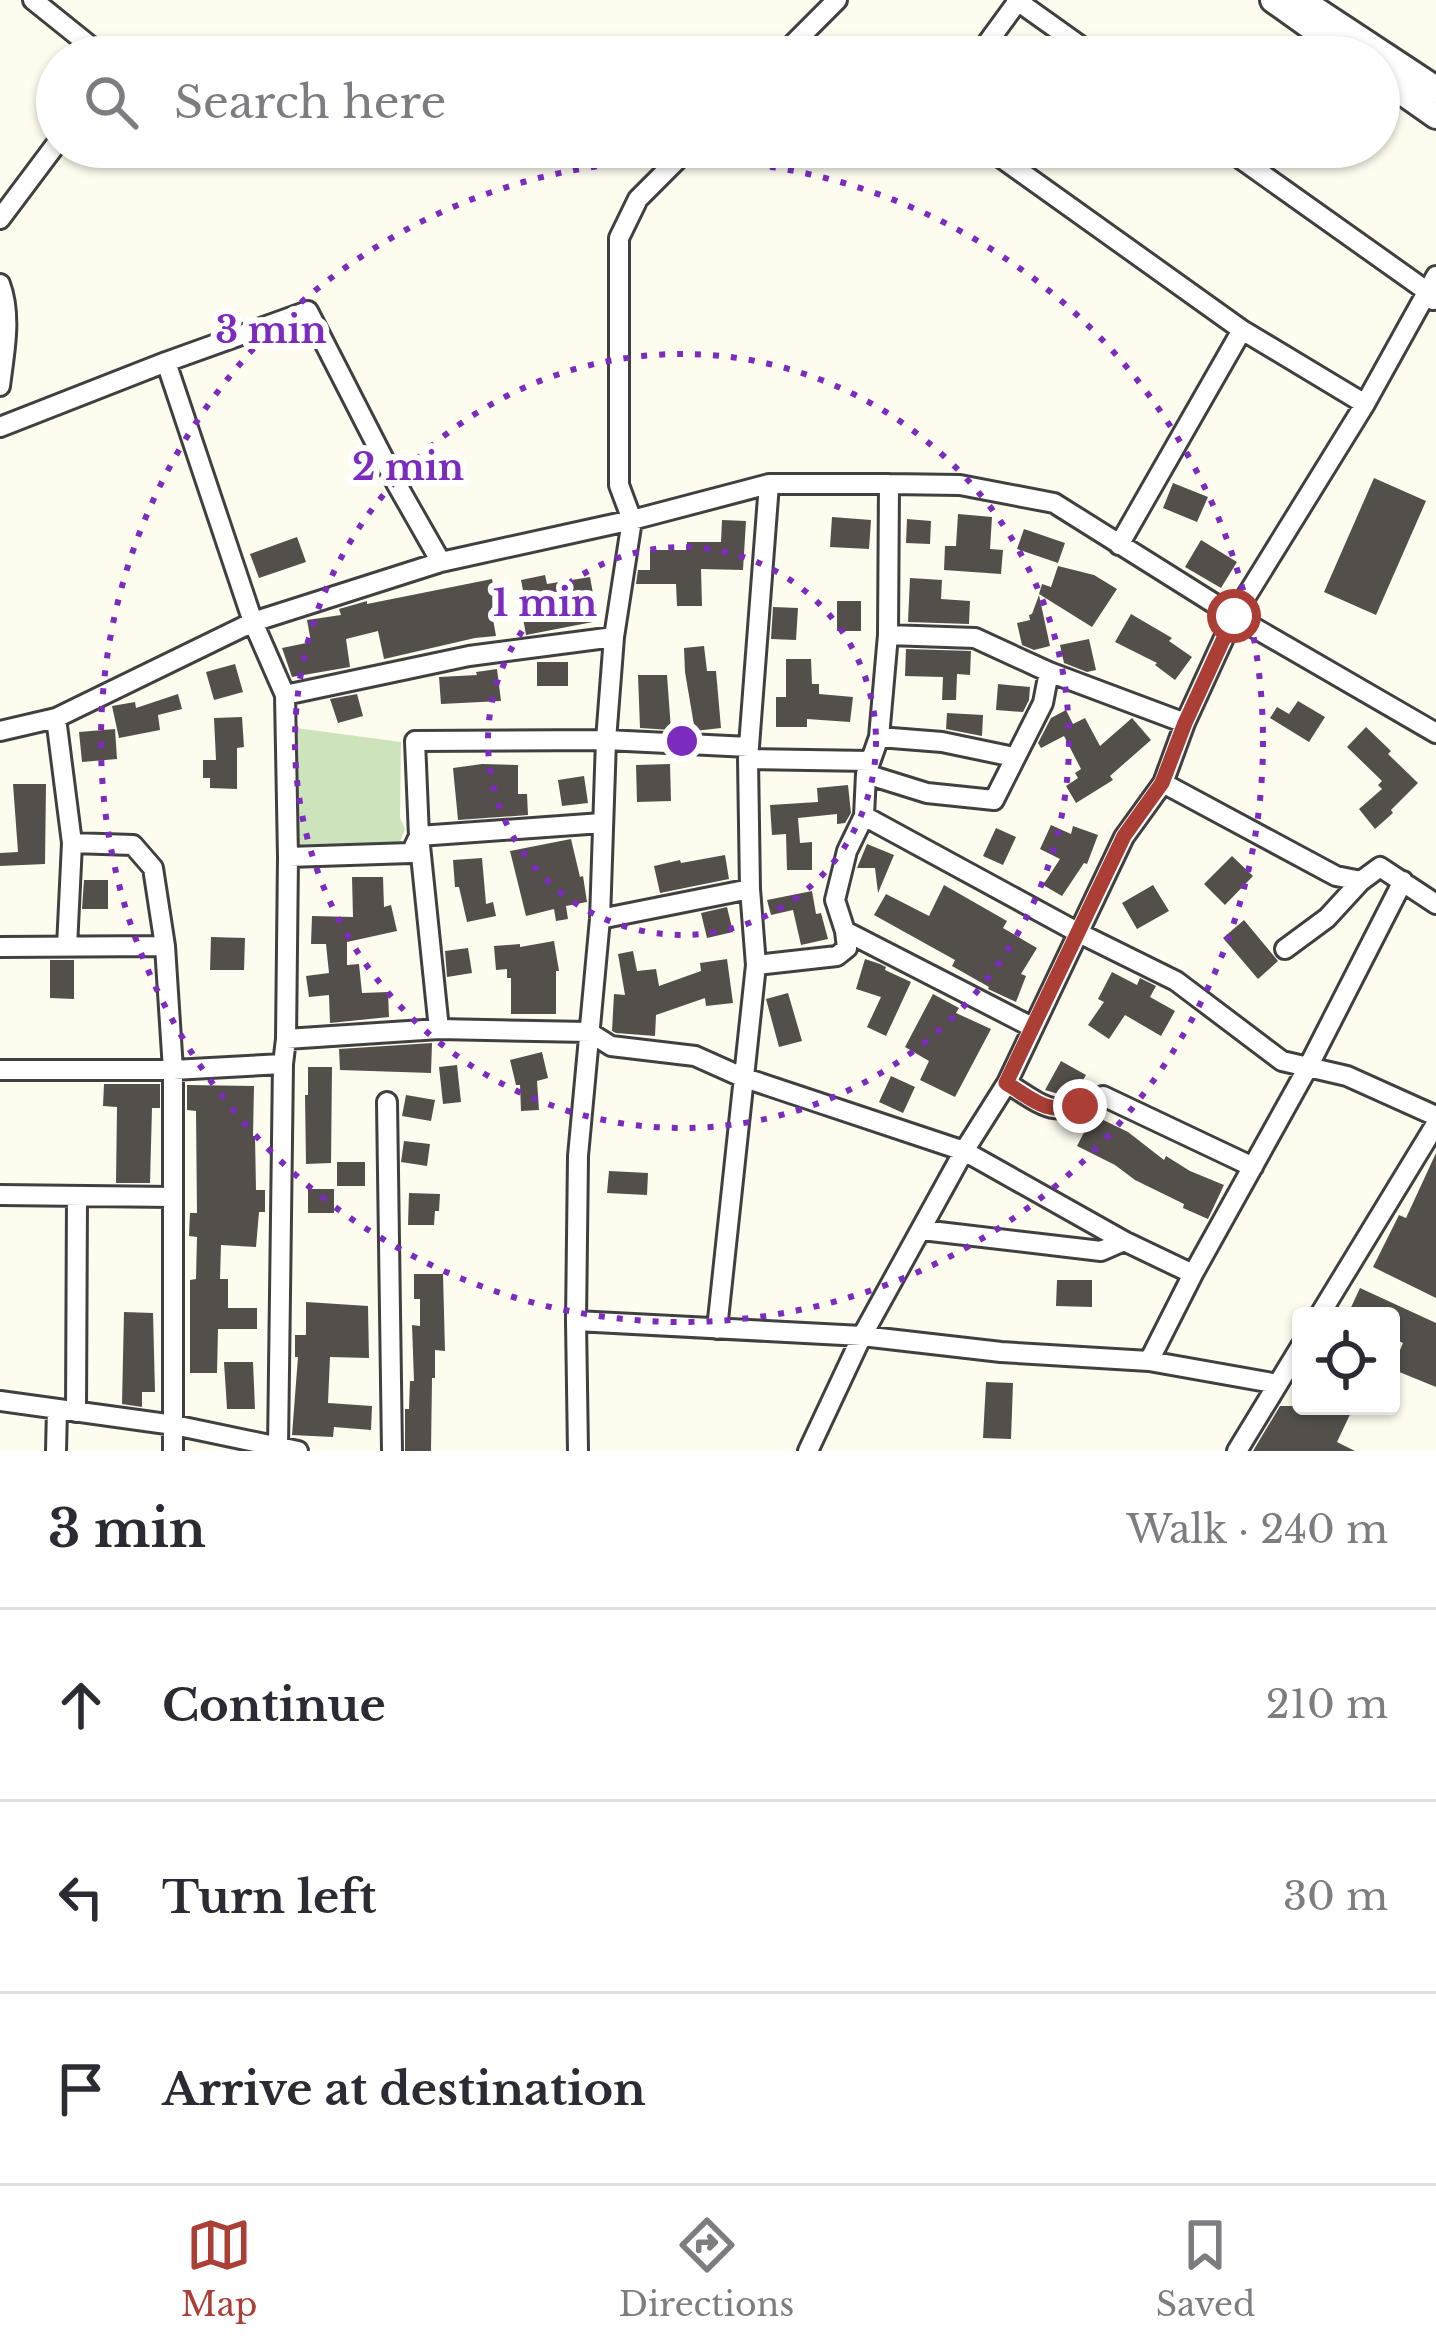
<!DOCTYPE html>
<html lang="en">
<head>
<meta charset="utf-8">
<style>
  :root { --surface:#fff; --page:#f2f2f3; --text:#2b2b33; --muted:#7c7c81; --line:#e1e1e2; --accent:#ab3f36 }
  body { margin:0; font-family:"Libre Baskerville",serif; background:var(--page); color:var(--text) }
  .controls { position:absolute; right:36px; bottom:36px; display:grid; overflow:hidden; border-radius:12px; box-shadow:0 3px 9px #0004 }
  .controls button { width:108px; height:108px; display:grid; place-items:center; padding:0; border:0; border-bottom:3px solid var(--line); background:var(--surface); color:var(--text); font:60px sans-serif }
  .stop { position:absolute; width:36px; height:36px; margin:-27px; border:9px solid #ab3f36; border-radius:50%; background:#fff }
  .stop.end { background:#ab3f36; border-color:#fff; box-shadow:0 3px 12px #0008 }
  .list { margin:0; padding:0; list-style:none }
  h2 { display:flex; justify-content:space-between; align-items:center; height:156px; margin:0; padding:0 48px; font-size:51px }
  h2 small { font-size:39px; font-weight:400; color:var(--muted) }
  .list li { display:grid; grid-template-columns:78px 1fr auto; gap:36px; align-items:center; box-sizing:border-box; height:192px; padding:0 48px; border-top:3px solid var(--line) }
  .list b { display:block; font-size:45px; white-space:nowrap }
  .list em { font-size:39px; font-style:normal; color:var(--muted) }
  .icon { flex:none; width:66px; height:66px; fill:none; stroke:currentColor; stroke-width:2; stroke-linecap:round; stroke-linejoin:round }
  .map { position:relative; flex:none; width:1436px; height:1451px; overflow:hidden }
  .search { position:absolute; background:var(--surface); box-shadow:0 3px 9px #0004; left:36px; right:36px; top:36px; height:132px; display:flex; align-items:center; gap:30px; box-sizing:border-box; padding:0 42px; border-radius:66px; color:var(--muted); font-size:45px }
  .sheet { height:732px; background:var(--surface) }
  nav { display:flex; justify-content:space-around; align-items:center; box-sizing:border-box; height:168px; border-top:3px solid var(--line); background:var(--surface); font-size:33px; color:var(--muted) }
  nav a { display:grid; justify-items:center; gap:6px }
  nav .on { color:var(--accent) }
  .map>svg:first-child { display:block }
  .green { fill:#cce3bc }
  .building { fill:#544f4a }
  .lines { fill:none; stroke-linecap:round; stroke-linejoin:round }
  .minor-casing { stroke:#404040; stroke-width:24 }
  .tertiary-casing { stroke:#404040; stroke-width:30 }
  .minor { stroke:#fff; stroke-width:18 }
  .tertiary { stroke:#fff; stroke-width:24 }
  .route { stroke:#ab3f36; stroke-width:15 }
  .ring { fill:none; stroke:#7b2cbf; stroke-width:6; stroke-dasharray:6 12 }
  .centre { fill:#7b2cbf; stroke:#fff; stroke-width:6 }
  .ring-label { font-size:36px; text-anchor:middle; font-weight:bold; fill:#7b2cbf; stroke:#fff; stroke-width:12; stroke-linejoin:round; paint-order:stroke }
</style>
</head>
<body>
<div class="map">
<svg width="1436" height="1451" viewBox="0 0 1436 1451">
  <rect width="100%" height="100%" fill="#fdfcef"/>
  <!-- green -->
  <path class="green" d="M296 728 401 742 400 818 405 829 400 842 296 846Z"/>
  <!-- building -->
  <path class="building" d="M1374 478 1426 501 1376 615 1324 592Z
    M1173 483 1208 497 1197 522 1163 508Z
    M958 514 992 517 990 549 1003 550 1001 574 944 570 945 546H956Z
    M832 517 871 520 869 549 830 547Z
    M907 519 931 521 930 544 906 543Z
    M722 520 746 521 743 570 701 569 702 606H677L676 584H636L638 570H650V550H687V542H721Z
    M1024 529 1065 543 1058 563 1017 549Z
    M297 537 306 562 259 578 250 554Z
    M1201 540 1237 562 1221 588 1185 567Z
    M1058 566 1094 575 1117 589 1092 627 1039 594 1042 584 1051 587Z
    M545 575 547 584 590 577 598 621 526 635 521 607 526 606 521 580Z
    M910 578 942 580 941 599 970 601 969 624 908 622Z
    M492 579 497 607 491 608 496 636 475 638 384 659 378 631 346 639 350 667 292 677 282 648 311 642 307 620 341 615 339 609 367 601V604Z
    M1039 595 1050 646 1034 650 1022 645 1017 623 1030 620 1029 615 1032 614Z
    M837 601H861V631H837Z
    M773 607 798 608 796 640 771 639Z
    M1131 614 1172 638 1169 641 1192 657 1175 680 1155 665 1157 663 1115 642Z
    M1089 639 1096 670 1087 672 1064 663 1060 645Z
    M704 646 707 671H716L721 728 695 731 685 672 684 648Z
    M906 649 971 651 970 675 957 674 956 700H942L943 677 905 676Z
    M786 659H811L812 684H819V694L853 697 850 722 807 719V727H776V697H786Z
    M537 662H568V686H537Z
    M235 664 243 692 214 700 206 672Z
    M497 669 501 701 441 704 439 677 477 675 476 672Z
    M638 675H667L671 730 640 728Z
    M998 684 1030 687 1029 700 1023 712 996 710Z
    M178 694 182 709 158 715 160 730 119 738 112 706 135 702 136 708Z
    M357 694 363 716 338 723 330 699Z
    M1298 701 1325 717 1309 742 1270 718 1277 707 1289 714Z
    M1066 710 1073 724 1085 718 1100 746 1132 718 1151 740 1110 776 1113 780 1076 803 1066 786 1078 778 1075 773 1081 769 1064 736 1041 748 1038 743 1051 718Z
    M947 713 983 715 982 736 946 729Z
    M242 717 244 747 237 748V789L210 788V778H203V760H216L214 718Z
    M1366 727 1391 751 1388 754 1418 783 1391 810 1393 813 1375 829 1359 809 1382 789 1378 785 1382 781 1347 747Z
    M115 729 117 759 82 762 79 732Z
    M482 764 518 765V794H527L528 815 458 820 453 768Z
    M670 764 671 801 637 802 636 765Z
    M584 776 588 803 562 806 558 780Z
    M13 784H46L45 864 0 866V853L18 852Z
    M848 785 851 813 845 823 837 824V814L798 818 800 843 812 842V870H787L786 834 772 835 770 805 818 802 817 788Z
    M1051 825 1071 834 1073 826 1098 835 1087 864 1084 863 1062 896 1043 885 1060 859 1040 849Z
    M996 828 1016 837 1003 865 983 856Z
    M571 839 580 877 583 876 587 902 566 906 568 919 556 921 554 909 526 916 510 851Z
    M867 844 894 855 878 893 875 868H857Z
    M725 855 729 879 660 893 654 866 680 860 681 863Z
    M1232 856 1253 876 1225 905 1204 884Z
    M482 858 486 904 493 902 496 916 467 922 459 887H455L453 860Z
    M352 877H383L384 907 391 905 397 931 347 942V965L359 964 362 993 388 992 389 1017 330 1023 329 995 309 997 306 976 329 973 326 944H311L312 916 353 917Z
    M84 880H108V909H82Z
    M944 885 1007 921 1003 928 1037 948 1021 974 1026 976 1016 1002 988 989 989 987 952 966 955 960 874 915 886 894 929 916Z
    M1153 885 1169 911 1137 929 1122 903Z
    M812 891 816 914 821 913 828 939 801 945 793 910 771 915 767 900Z
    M727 907 733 932 707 938 701 913Z
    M1244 920 1278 961 1258 979 1223 938Z
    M211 937 245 938 244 970H210Z
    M554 941 559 971H556V1014H511V978H507V969L496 970 494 946 520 944V947Z
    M468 948 472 973 447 977 445 951Z
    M633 951 637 971 656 969 659 986 701 971 700 963 727 959 733 1003 706 1006 705 998 656 1015 655 1036 616 1033 612 1031 614 994 625 995 618 954Z
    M865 959 880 964 886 967 885 970 911 982 886 1036 867 1027 881 997 856 989Z
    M50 960H74V999L50 998Z
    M1112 972 1137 985 1140 978 1156 986 1150 997 1175 1011 1161 1036 1125 1015 1109 1039 1088 1025 1104 1002 1098 999Z
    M788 993 802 1041 779 1047 766 999Z
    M933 994 959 1008 956 1013 991 1029 955 1097 920 1080 929 1061 905 1047Z
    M432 1043 431 1073 340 1070 339 1049Z
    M542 1052 548 1078 537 1081 539 1110 521 1111 520 1085H516L510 1060Z
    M1061 1061 1086 1075 1076 1092 1062 1095 1045 1090Z
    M457 1065 461 1102 443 1104 439 1067Z
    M308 1067H332L331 1163 306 1164 305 1095H308Z
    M891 1076 915 1087 903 1113 879 1102Z
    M104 1084H160V1108H152L150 1183H116L117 1107 103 1106Z
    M187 1085 254 1086 253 1136H255L256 1190H265V1212H259L256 1247 221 1245 220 1279H228V1308H257V1329H218L217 1373H190V1280L196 1279 197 1237 189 1236 190 1213H197L196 1111 187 1110Z
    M406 1095 435 1100 431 1121 402 1116Z
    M1093 1115 1128 1132 1164 1160 1166 1156 1190 1171 1224 1185 1208 1219 1183 1208 1184 1204 1135 1180 1115 1165 1077 1146Z
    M404 1141 430 1144 427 1166 401 1162Z
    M1436 1153V1298L1373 1267 1399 1215 1406 1218Z
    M337 1162H365V1186H337Z
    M609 1171 648 1173 647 1195 607 1193Z
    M308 1189H334V1213H308Z
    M409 1193 440 1194 439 1211H435L434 1225H408Z
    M414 1274H443L445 1351 435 1350V1378H432L431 1451H405V1409H409L410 1381H414L412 1325 420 1326V1299H414Z
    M1057 1280H1092V1307L1056 1306Z
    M1360 1288 1436 1323V1387L1392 1369 1403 1343 1391 1337V1316H1347Z
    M306 1302 368 1306 369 1358 330 1357 328 1403 372 1406 371 1430 334 1427 333 1437 292 1435 298 1357H295V1335H306Z
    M124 1312 153 1313 155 1392H142V1407L122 1404Z
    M224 1362H253L255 1409H227Z
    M986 1382 1013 1383 1011 1439 983 1438Z
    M1280 1406H1354L1337 1442 1355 1451H1253Z"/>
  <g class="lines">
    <defs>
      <path id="minor" d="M33 0 94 49 97 57
        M1016 0 1096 57
        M780 57 837 0
        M977 57 1018 1
        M986 147 1242 330 1365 404
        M1224 147 1428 292 1433 300
        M0 219 57 143
        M0 284C12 316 4 353 0 386
        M166 362 253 622 285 695 288 857 286 1039 283 1064 278 1447
        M0 427 166 362 308 311 396 483 441 562
        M1119 545 1242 330
        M888 635 975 638 1049 672 1185 723
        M285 695 469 656 614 637
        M56 718 72 843 67 947
        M0 731 56 718 253 622 441 562 632 520 769 484H889L960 485 1054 503 1234 616 1436 733
        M879 737 942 742 1014 757
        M748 759 870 761
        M866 774 927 793 994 800 1043 703 1049 672
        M1163 783 1336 876 1361 881 1380 867 1436 904
        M864 816 1079 933 1176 981 1282 1061 1347 1076 1436 1116
        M72 843 133 845 153 868 165 946 173 1070V1451
        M288 857 411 853 419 836 602 823
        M600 919 750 889
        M845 931 1032 1027
        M0 947 165 946
        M1285 949 1327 918 1361 881
        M756 965 837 956 847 948 845 931 835 900 847 851 864 816 866 774 879 737 888 635 889 484
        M439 1029 419 836 415 741 606 740 749 747
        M286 1039 439 1029 589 1032 611 1046 695 1056 742 1077 964 1151 1124 1241 1193 1274
        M0 1070H173L283 1064
        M1007 1083C1049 1110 1054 1118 1103 1096L1253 1167
        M387 1102 392 1451
        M0 1195 172 1197
        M922 1230 1101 1251 1124 1241
        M1319 1316 1436 1124
        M576 1321 862 1336 1001 1352 1149 1361 1278 1384
        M717 1329 756 965 750 889 748 759 769 484
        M1149 1361 1193 1274 1307 1069 1403 881
        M0 1401 174 1425 298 1451
        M76 1412 77 1196
        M56 1451 57 1409
        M578 1451 576 1321 578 1156 600 919 606 740 614 637 632 520 619 485V238L638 199 690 147
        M808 1451 862 1336 964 1151 1007 1083 1124 837 1163 783 1185 723 1234 616 1365 404 1436 276
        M1237 1451 1301 1346"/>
      <path id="tertiary" d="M1273 0 1353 57
        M1301 0 1436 89
        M1379 76 1436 116"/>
    </defs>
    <!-- minor casing -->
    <use href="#minor" class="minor-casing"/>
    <!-- tertiary casing -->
    <use href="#tertiary" class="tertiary-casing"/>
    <!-- minor -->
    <use href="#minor" class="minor"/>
    <!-- tertiary -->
    <use href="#tertiary" class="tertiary"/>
  </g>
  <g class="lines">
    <!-- route -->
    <path class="route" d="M1080 1106C1045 1114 1035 1101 1006 1083L1124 836 1162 783 1185 723 1234 616"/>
  </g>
  <!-- distance rings -->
  <g class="ring">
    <circle cx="682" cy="741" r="194"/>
    <circle cx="682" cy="741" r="387"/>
    <circle cx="682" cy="741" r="581"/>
  </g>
  <circle cx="682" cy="741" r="18" class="centre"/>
  <g class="ring-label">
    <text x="271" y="343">3 min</text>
    <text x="408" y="480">2 min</text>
    <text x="545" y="616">1 min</text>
  </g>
</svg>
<div class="controls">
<button><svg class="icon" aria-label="locate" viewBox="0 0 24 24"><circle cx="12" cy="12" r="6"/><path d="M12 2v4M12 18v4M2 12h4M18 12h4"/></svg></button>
</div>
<div class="stop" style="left:1234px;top:616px"></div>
<div class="stop end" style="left:1080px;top:1106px"></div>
<div class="search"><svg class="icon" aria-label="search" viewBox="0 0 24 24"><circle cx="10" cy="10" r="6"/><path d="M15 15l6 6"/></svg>Search here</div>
</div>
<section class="sheet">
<h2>3 min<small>Walk · 240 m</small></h2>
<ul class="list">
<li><svg class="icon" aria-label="ahead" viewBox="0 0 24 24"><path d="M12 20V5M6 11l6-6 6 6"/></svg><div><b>Continue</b></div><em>210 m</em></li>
<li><svg class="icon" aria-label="left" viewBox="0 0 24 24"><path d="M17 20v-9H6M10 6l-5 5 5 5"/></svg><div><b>Turn left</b></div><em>30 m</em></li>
<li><svg class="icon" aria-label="arrive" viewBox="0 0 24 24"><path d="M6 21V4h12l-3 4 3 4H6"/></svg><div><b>Arrive at destination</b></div></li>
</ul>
</section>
<nav>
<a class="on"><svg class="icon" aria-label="map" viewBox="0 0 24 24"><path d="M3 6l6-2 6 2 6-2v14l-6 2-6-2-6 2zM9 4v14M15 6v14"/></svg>Map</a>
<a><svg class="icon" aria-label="directions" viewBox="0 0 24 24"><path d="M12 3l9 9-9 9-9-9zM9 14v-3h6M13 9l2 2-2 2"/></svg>Directions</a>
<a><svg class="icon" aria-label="saved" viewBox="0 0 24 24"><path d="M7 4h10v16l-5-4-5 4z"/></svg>Saved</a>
</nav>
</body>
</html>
